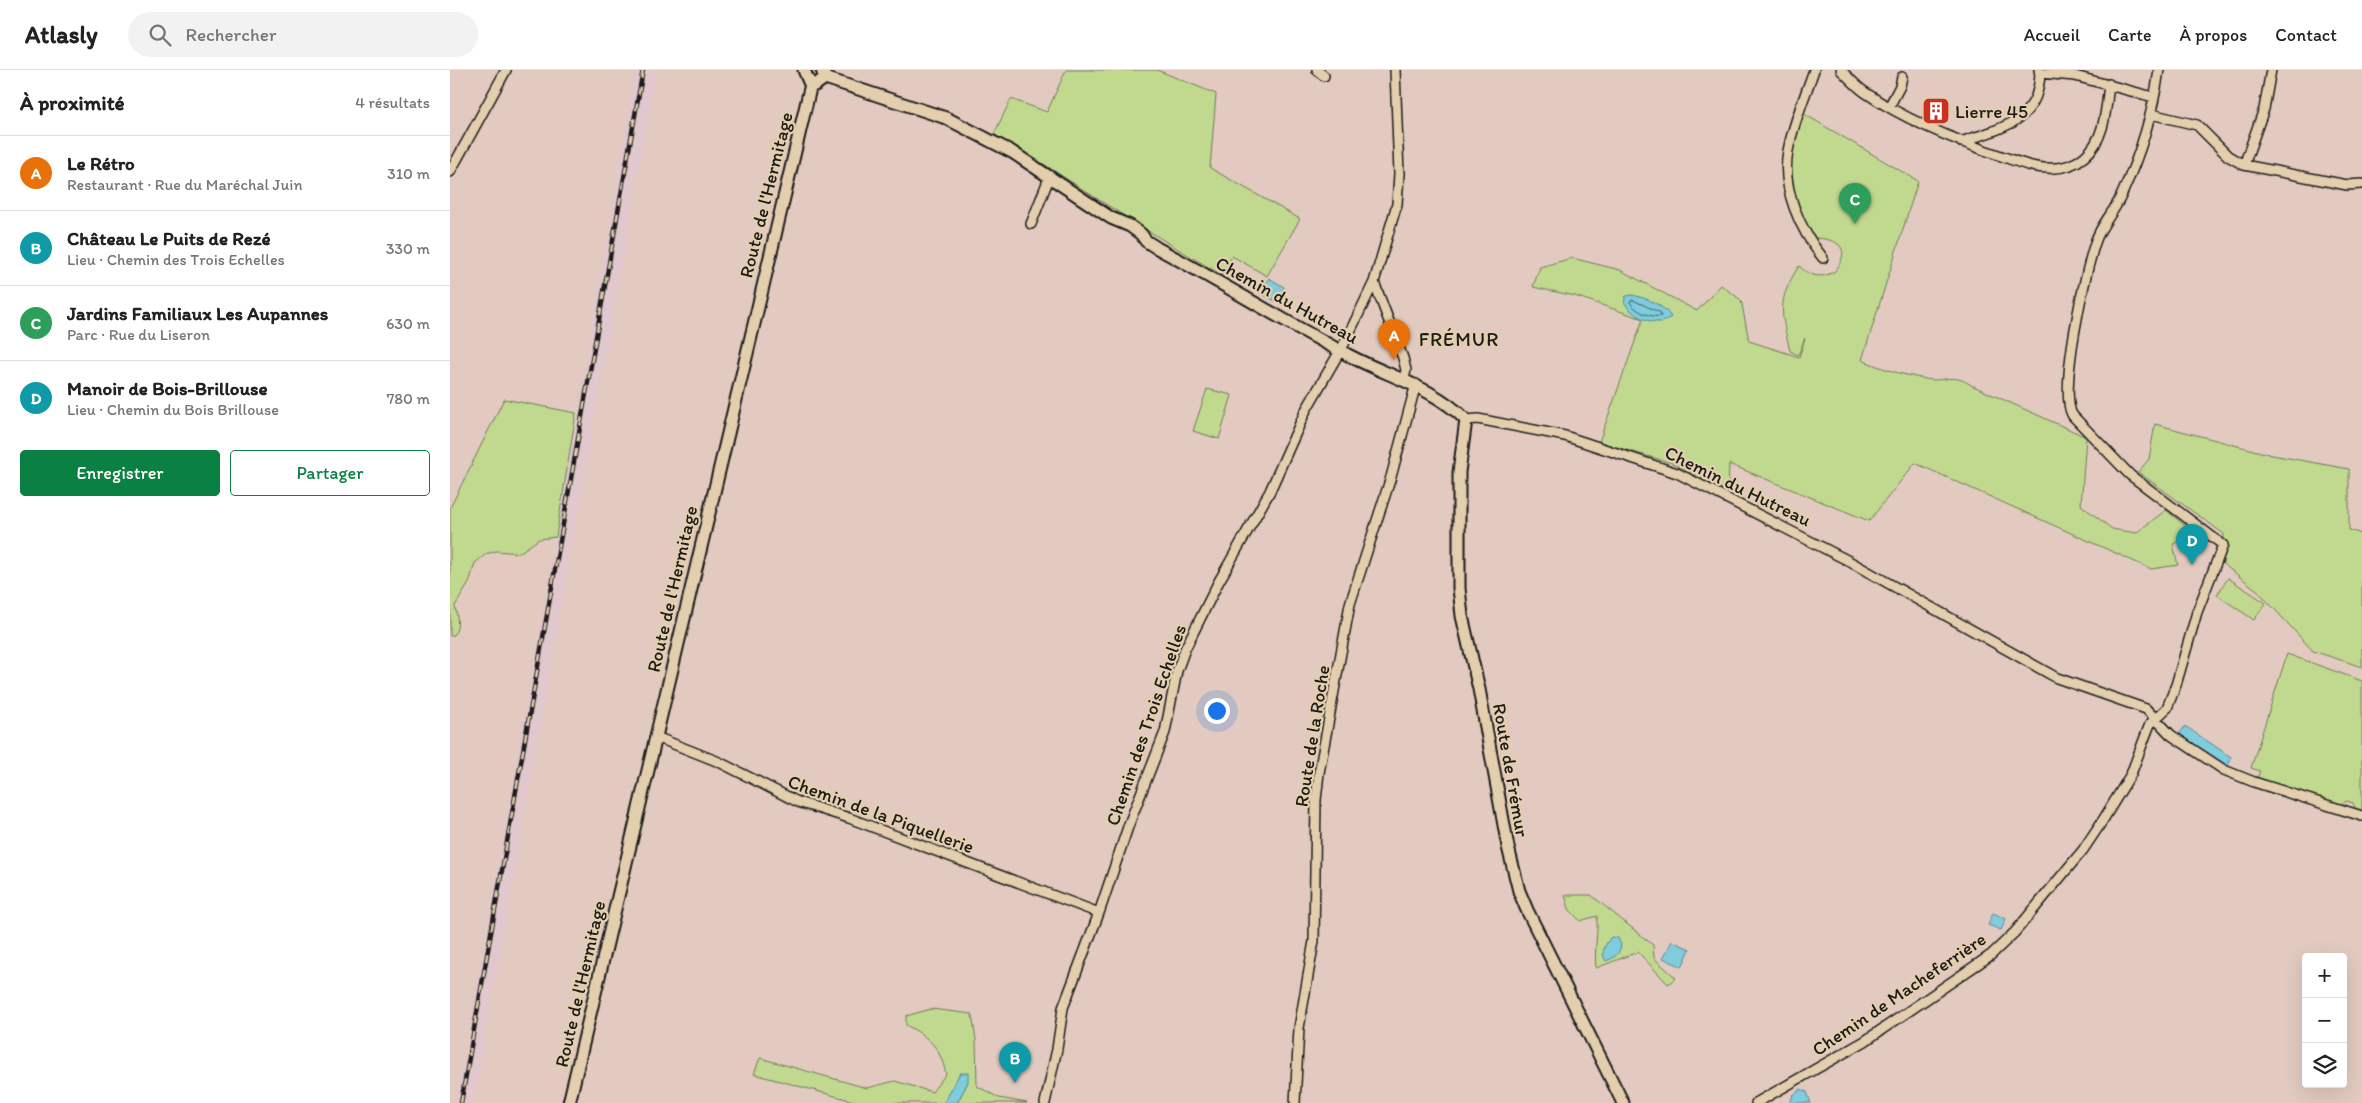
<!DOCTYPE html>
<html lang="fr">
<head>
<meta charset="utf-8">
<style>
  :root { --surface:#fff; --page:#f2f2f2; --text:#222; --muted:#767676; --line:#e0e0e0; --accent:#0b8043 }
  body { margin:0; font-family:Itim,sans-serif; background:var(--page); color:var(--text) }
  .controls { position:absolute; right:15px; bottom:15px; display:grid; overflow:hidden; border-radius:5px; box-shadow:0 5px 20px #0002 }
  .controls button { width:45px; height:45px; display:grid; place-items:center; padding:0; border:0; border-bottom:1px solid var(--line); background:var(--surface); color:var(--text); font:25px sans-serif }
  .you { position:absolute; left:766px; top:640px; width:18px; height:18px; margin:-12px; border:4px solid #fff; border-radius:50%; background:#1a73e8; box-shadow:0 0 0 8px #1a73e833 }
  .badge { display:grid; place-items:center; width:32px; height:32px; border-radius:50%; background:var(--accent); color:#fff; font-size:16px; font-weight:700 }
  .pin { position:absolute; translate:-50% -41px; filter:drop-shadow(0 1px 2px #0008) }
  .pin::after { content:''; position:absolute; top:26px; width:18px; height:15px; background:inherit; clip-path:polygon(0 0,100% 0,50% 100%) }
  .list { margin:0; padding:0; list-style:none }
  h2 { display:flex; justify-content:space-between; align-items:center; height:65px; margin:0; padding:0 20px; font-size:21px }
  h2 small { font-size:16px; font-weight:400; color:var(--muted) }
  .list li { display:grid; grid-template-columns:32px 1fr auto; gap:15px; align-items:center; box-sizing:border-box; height:75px; padding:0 20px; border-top:1px solid var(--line) }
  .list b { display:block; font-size:19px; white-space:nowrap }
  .list p { margin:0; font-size:16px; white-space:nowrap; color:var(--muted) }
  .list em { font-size:16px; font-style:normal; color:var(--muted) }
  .actions { display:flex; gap:10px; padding:15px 20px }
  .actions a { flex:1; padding:11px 0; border:1px solid var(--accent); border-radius:5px; text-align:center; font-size:18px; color:var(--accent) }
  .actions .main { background:var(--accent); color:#fff }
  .icon { flex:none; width:28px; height:28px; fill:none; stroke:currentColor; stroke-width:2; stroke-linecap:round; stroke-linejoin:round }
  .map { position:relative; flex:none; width:1912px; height:1033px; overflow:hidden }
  header { display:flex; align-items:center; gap:30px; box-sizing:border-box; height:70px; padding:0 25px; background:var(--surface); border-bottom:1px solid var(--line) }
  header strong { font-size:24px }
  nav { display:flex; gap:28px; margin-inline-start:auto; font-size:18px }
  .search { width:350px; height:45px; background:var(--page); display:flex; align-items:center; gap:12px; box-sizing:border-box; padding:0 18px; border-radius:28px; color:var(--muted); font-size:19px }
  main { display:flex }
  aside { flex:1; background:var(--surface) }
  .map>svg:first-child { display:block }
  .built { fill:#e1c7ce }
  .green { fill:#c1d98f; stroke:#6e7a56 }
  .water { fill:#7fccdd; stroke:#578690 }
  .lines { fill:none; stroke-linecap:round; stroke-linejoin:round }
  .shore { stroke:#446269; stroke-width:1 }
  .minor-casing { stroke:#1c1c1c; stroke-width:12 }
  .tertiary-casing { stroke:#1c1c1c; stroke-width:15 }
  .minor { stroke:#e3cead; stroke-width:9 }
  .tertiary { stroke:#e3cead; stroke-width:11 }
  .rail-casing { stroke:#1c1c1c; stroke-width:4.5 }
  .rail { stroke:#e3cead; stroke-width:2.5; stroke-dasharray:8; stroke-linecap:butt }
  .labels { text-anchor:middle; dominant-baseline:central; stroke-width:4.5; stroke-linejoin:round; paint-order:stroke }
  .poi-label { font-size:19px; fill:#1c1c1c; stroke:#e3cead; text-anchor:start }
  .street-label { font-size:19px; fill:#1c1c1c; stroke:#e3cead }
  .neighbourhood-label { font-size:20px; letter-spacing:1px; fill:#1c1c1c; stroke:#e3cead }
</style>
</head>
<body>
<header>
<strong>Atlasly</strong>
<div class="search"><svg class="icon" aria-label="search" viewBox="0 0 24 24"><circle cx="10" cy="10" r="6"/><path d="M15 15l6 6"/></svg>Rechercher</div>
<nav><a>Accueil</a><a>Carte</a><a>À propos</a><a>Contact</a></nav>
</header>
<main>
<aside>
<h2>À proximité<small>4 résultats</small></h2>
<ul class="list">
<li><span class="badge" style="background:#e8710a">A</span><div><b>Le Rétro</b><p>Restaurant · Rue du Maréchal Juin</p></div><em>310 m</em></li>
<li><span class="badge" style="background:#0f9aa8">B</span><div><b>Château Le Puits de Rezé</b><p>Lieu · Chemin des Trois Echelles</p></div><em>330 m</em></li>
<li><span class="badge" style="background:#2e9e5b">C</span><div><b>Jardins Familiaux Les Aupannes</b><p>Parc · Rue du Liseron</p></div><em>630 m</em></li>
<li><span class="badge" style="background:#0f9aa8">D</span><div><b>Manoir de Bois-Brillouse</b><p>Lieu · Chemin du Bois Brillouse</p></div><em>780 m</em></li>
</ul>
<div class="actions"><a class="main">Enregistrer</a><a>Partager</a></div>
</aside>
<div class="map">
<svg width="1912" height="1033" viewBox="0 0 1912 1033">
  <rect width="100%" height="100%" fill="#e2cac0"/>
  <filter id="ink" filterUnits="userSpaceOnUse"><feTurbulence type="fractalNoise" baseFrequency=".02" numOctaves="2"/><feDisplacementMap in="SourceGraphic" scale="10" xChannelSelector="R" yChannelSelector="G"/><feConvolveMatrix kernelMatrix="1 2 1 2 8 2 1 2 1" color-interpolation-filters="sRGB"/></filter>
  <g filter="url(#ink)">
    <!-- built -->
    <path class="built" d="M185 0H206L23 1033H6L119 392Z"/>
    <!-- green -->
    <path class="green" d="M616 0H707L766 24 760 98 850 149 817 206 782 186 772 205C713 171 656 135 600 98 582 86 561 77 544 64L561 29 597 42Z
      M1354 44 1468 111 1412 290C1433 299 1453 305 1476 309 1495 313 1502 302 1521 315L1636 367 1631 435 1662 459 1686 463 1716 440 1745 464 1723 474 1728 495 1701 499 1465 393 1419 451 1279 394 1278 422 1222 393 1149 372 1193 249 1125 226 1083 217 1090 197 1122 188 1170 200 1247 241 1271 215 1291 230 1299 271 1349 287 1355 268 1348 285 1340 281C1331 242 1326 232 1349 196 1360 207 1372 209 1385 201 1404 176 1385 168 1362 168 1340 120 1331 95 1354 44Z
      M757 319 782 325 769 369 743 361Z
      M54 329 126 343 106 467 89 469 69 483 46 481 36 484 25 493 19 513 5 536C7 546 10 556 4 565L0 566V438Z
      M1705 354 1822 385 1899 399V460L1912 464V597L1863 581 1807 520 1773 494 1774 464 1688 402 1699 389Z
      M1778 508 1816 533 1804 550 1767 525Z
      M1837 584 1912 611V742L1906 740 1903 733 1897 731 1889 735 1815 713 1807 708 1810 701 1801 698Z
      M1115 825H1141L1203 875 1204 888 1226 908 1218 914 1188 882 1146 898C1144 880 1148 864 1147 846L1130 851 1119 839Z
      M481 939 522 944 526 970 527 1016 549 1028 577 1033H507L518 1012 510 1003 494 1033H411L304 1004 310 988 417 1018 445 1011 482 1022 496 1004C490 977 480 968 456 955V946Z"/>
    <!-- water -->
    <path class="water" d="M819 208 834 217 827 232 810 223Z
      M1182 225C1196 228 1213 234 1221 247 1218 249 1213 252 1210 252 1196 253 1180 243 1174 232L1176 226Z
      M1735 656 1781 687 1778 697 1761 689 1728 666Z
      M1543 843 1556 849 1551 860 1538 855Z
      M1161 867 1168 868 1171 875C1170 884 1164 888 1156 891 1150 882 1155 875 1161 867Z
      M1222 871 1240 879 1232 897 1213 888Z
      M510 1003H518V1012L508 1031 507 1033H494Z
      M1351 1019 1357 1022 1361 1033H1340L1343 1025Z"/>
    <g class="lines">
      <!-- shore -->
      <path class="shore" d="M1183 230 1211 243V246C1202 248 1185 242 1180 232Z"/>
      <defs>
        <path id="minor" d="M867 0 874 6
          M1364 0C1355 26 1343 54 1338 81 1331 118 1350 160 1373 188
          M1391 0C1399 8 1407 17 1416 23 1457 51 1507 71 1554 87 1568 92 1583 98 1598 98 1611 99 1624 95 1634 87 1655 70 1656 39 1659 14
          M1590 3 1625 6 1703 27
          M1439 37 1450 16 1452 7
          M1701 44 1747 55 1778 86 1794 95 1897 115 1912 114
          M1511 72C1541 61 1580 55 1588 19 1589 13 1591 6 1589 0
          M1794 95 1814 39 1821 0
          M0 102 56 0
          M581 154 599 108
          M924 212 953 288 956 300 954 309
          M1016 350 1028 349 1115 366 1227 403 1397 490 1607 608 1696 639 1721 665 1774 700 1804 712 1912 746
          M206 667 269 692 348 732 399 748 649 843
          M595 1033 607 979 613 938 649 843 679 754 715 662 727 601 735 579 768 513 820 421 856 340 894 274 924 212 947 134 949 104 945 0
          M845 1033 849 958 864 871 866 730 869 703 900 534 941 407 966 314
          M1306 1033 1415 971 1541 885 1565 862 1633 780 1653 750 1681 704 1700 654 1717 638 1726 615 1747 542 1773 475 1680 405 1623 346C1607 325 1636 198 1646 170 1652 153 1665 141 1672 124 1690 85 1703 43 1709 0"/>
        <path id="tertiary" d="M354 0 359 12 365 15 375 8 372 0
          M375 8 496 48 562 82 661 148 680 156 691 164 696 171 707 178C772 213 835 252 900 286 940 307 983 317 1016 350L1009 402V518L1012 546 1029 619 1058 777 1069 821 1077 840 1173 1033
          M119 1033 361 14"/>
      </defs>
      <!-- minor casing -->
      <use href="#minor" class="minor-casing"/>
      <!-- tertiary casing -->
      <use href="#tertiary" class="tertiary-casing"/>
      <!-- minor -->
      <use href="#minor" class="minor"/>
      <!-- tertiary -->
      <use href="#tertiary" class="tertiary"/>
      <defs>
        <path id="rail" d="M11 1033 193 0"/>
      </defs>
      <!-- rail casing -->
      <use href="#rail" class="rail-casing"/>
      <!-- rail -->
      <use href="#rail" class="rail"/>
    </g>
  </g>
  <!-- icons -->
  <defs>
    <symbol id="building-square" viewBox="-11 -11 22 22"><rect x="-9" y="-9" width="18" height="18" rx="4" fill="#c8321e" stroke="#e3cead"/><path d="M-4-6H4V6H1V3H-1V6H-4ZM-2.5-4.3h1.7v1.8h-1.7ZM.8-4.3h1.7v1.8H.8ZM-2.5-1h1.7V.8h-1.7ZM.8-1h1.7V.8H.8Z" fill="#fff"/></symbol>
  </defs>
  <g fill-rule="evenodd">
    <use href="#building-square" x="1470" y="25" width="32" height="32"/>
  </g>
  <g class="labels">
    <!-- poi labels -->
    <g class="poi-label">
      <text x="1505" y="41">Lierre 45</text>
    </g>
    <!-- street labels -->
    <g class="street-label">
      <text transform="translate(316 125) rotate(-76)">Route de l'Hermitage</text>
      <text transform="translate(837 230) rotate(29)">Chemin du Hutreau</text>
      <text transform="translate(1288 416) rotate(26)">Chemin du Hutreau</text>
      <text transform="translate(222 519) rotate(-77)">Route de l'Hermitage</text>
      <text transform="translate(696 655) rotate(-71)">Chemin des Trois Echelles</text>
      <text transform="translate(862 666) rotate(-81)">Route de la Roche</text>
      <text transform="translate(1061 700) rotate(80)">Route de Frémur</text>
      <text transform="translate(431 744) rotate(20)">Chemin de la Piquellerie</text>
      <text transform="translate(130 914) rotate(-77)">Route de l'Hermitage</text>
      <text transform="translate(1449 924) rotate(-34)">Chemin de Macheferrière</text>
    </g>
    <!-- neighbourhood labels -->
    <g class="neighbourhood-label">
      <text x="1009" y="269">FRÉMUR</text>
    </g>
  </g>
</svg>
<div class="controls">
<button>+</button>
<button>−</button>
<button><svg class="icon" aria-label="layers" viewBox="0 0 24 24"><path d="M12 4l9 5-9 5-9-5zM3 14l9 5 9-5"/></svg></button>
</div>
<div class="you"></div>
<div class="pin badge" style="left:944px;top:290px;background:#e8710a">A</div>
<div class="pin badge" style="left:565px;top:1013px;background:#0f9aa8">B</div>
<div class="pin badge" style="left:1405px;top:154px;background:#2e9e5b">C</div>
<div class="pin badge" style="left:1742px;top:495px;background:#0f9aa8">D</div>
</div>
</main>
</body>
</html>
